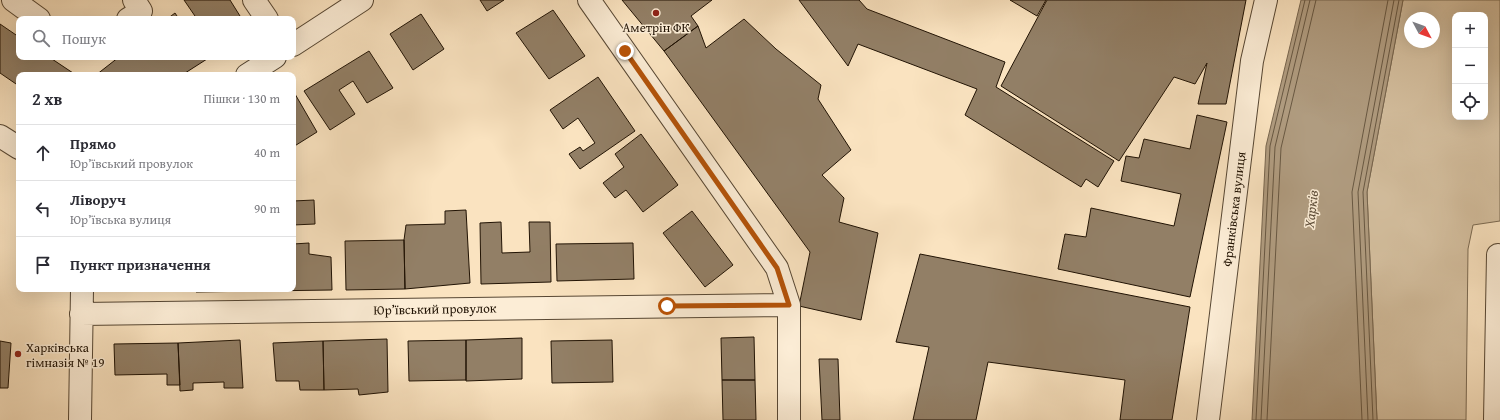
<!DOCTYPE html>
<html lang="uk">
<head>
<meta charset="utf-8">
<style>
  :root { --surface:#fff; --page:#f2f2f3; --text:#2b2b33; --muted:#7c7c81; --line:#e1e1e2 }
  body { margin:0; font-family:"Gentium Book Plus",serif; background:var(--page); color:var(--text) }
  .controls { position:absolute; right:12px; top:12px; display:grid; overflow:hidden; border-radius:8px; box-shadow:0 4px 16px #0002 }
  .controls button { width:36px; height:36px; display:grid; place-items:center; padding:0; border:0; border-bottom:1px solid var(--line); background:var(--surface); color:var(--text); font:20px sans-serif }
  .compass { position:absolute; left:1404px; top:12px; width:36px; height:36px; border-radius:50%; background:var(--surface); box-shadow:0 4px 16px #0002; rotate:131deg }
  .stop { position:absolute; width:12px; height:12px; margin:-9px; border:3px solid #b45309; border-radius:50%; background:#fff }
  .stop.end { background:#b45309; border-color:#fff; box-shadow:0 1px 4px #0008 }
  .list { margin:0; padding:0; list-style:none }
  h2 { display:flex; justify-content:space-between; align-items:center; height:52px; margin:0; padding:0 16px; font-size:17px }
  h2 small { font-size:13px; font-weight:400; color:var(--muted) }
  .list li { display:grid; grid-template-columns:26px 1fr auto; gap:12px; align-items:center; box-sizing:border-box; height:56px; padding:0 16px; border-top:1px solid var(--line) }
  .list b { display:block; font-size:15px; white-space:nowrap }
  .list p { margin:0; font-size:13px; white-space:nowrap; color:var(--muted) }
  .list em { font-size:13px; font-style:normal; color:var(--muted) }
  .icon { flex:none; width:22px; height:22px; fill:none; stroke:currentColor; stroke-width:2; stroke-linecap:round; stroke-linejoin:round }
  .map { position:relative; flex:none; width:1500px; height:420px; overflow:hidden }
  .search { position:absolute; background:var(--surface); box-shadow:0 4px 16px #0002; left:16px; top:16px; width:280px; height:44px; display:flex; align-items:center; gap:10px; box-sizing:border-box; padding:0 14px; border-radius:8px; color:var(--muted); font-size:15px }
  .panel { position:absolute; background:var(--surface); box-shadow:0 4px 16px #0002; left:16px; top:72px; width:280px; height:220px; border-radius:8px }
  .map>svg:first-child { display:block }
  .green { fill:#d5c0a0; stroke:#7b6a52; fill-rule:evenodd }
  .water { fill:#b09c80; stroke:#77654e }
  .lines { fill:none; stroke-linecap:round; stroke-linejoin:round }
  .shore { stroke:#685842; stroke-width:1 }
  .building { fill:#927f66; stroke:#211304 }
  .minor-casing { stroke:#574733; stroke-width:24 }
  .minor { stroke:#fcedd6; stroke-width:22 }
  .route { stroke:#b45309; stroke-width:5 }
  .poi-dot { fill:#8f2418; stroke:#fcedd6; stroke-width:1.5 }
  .labels { text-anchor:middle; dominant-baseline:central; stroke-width:3; stroke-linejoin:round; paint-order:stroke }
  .poi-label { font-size:13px; fill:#211304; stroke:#fcedd6 }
  .street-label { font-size:13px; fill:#211304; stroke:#fcedd6 }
  .water-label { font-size:14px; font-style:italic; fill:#61513c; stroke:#fcedd6 }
</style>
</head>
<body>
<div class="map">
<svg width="1500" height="420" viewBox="0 0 1500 420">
  <rect width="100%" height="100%" fill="#fae3c0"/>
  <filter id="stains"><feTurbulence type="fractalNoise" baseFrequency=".005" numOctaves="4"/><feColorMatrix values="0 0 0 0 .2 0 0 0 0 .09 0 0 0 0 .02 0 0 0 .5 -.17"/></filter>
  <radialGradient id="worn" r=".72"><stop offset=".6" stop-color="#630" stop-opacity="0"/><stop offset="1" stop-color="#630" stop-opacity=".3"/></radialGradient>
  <!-- green -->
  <path class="green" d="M1403 0H1500V221L1473 225 1468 249 1466 420H1377L1367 192ZM1455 15H1485V117H1455ZM1410 18H1434V42H1410Z"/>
  <!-- water -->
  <path class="water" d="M1301 0H1403L1367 192 1377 420H1252L1266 146Z"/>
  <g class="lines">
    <!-- shore -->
    <path class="shore" d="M1256 420 1270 146 1305 0
      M1261 420 1275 147 1310 0
      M1267 420 1281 148 1316 0
      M1362 420 1352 192 1388 0
      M1368 420 1358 192 1394 0
      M1373 420 1363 192 1399 0"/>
  </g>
  <!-- building -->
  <path class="building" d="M184 0H230L240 16 236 19H197Z
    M480 0H504L487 11Z
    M622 0H712L691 16 698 26 664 51Z
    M799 0H859L867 9 1005 62 996 87 1114 161 1098 187 1086 179 1081 187 965 115 977 89 858 44 848 66Z
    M1010 0H1046L1037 16Z
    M1047 0H1246L1226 104H1198L1207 63 1195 84 1174 77 1119 161 1001 86Z
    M553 10 585 56 549 79 516 33Z
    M175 13 179 19H167Z
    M421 14 444 49 413 70 390 34Z
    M744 19 776 49 821 85 818 99 851 150 822 175 844 198 839 222 878 233 861 320 799 306 810 252 664 51 698 26 706 48Z
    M0 24 19 37V57H49L76 75H19V86L0 73Z
    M369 51 393 88 367 103 353 81 339 90 355 114 330 130 304 91Z
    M119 57H205L207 59 182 75H96Z
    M598 77 635 131 580 169 569 154 580 147 583 151 595 143 578 118 563 129 550 110Z
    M295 94 317 132 293 147V95Z
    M1197 115 1227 122 1190 297 1058 269 1065 234 1086 237 1091 208 1174 226 1181 194 1121 181 1126 156 1139 158 1144 139 1190 149Z
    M641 134 678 185 643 212 626 190 615 198 603 183 624 167 615 154Z
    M314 200 315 224 293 225V201Z
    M466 210 470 283 405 289 404 240 406 225 445 224V211Z
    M692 211 733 265 705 287 663 233Z
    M501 222 502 253 530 252 529 222H550L551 282 481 284 480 223Z
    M404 240 405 289 346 290 345 241Z
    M309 243V254L331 257 332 290 261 291V289H293V244Z
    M633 243 634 279 557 281 556 244Z
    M920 254 1190 307 1172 420H1120L1125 380 988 362 976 420H913L929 347 896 342Z
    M196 289H261V291L196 292Z
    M754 337 755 380H722L721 338Z
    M522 338V379L466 381V340Z
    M387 339 388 392 359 395 358 389 324 390 323 341Z
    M240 340 243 388H224V382L193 383V390L180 391 178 343Z
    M466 340V380L409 381 408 341Z
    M612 340 613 382 552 383 551 341Z
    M0 341 11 343 8 388H0Z
    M323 341 324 390H300L299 381H276L273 343Z
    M178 343 180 385H167V374L115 375 114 344Z
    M819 359H838L840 420H822Z
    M722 380H755L756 420H723Z"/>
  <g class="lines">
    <defs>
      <path id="minor" d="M13 0 39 19
        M254 0 267 19
        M589 0 777 268 789 305V420
        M128 19 141 11 134 0
        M293 45 362 0
        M247 75 275 57
        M0 136 19 148
        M81 314 789 305
        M80 420 82 289
        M1208 420 1252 61 1266 0
        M1495 420 1498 255"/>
    </defs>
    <!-- minor casing -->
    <use href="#minor" class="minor-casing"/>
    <!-- minor -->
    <use href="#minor" class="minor"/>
  </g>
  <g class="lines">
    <!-- route -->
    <path class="route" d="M625 51 777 268 789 305 667 306"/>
  </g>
  <!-- markers -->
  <g class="poi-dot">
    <circle cx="656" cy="13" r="4"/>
    <circle cx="18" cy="354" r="4"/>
  </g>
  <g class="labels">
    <!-- poi labels -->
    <g class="poi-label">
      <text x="656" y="27">Аметрін ФК</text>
      <text x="26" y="347" text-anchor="start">Харківська<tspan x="26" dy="15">гімназія № 19</tspan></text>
    </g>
    <!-- street labels -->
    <g class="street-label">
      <text transform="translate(1234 209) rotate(-83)">Франківська вулиця</text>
      <text transform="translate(435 309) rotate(-1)">Юр’ївський провулок</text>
    </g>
    <!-- water labels -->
    <g class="water-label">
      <text transform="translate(1311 209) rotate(-83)">Харків</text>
    </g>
  </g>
  <rect width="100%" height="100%" filter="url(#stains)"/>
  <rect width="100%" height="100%" fill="url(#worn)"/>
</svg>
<div class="controls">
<button>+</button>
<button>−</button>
<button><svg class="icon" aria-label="locate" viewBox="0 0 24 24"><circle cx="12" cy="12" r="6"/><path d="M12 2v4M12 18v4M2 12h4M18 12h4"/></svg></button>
</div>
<svg class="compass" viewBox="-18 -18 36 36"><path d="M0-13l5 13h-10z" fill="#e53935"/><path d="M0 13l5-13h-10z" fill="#7c7c81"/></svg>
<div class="stop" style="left:667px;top:306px"></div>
<div class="stop end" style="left:625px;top:51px"></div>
<div class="search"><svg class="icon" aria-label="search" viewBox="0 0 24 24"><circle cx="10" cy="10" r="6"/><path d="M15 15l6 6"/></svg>Пошук</div>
<section class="panel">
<h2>2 хв<small>Пішки · 130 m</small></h2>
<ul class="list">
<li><svg class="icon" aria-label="ahead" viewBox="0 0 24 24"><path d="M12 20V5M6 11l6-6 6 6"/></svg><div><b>Прямо</b><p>Юр’ївський провулок</p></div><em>40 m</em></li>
<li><svg class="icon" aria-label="left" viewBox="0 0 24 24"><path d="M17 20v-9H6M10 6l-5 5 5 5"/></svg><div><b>Ліворуч</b><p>Юр’ївська вулиця</p></div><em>90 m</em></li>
<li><svg class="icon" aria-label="arrive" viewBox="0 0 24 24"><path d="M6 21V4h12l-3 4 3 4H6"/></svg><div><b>Пункт призначення</b></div></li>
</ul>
</section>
</div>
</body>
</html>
